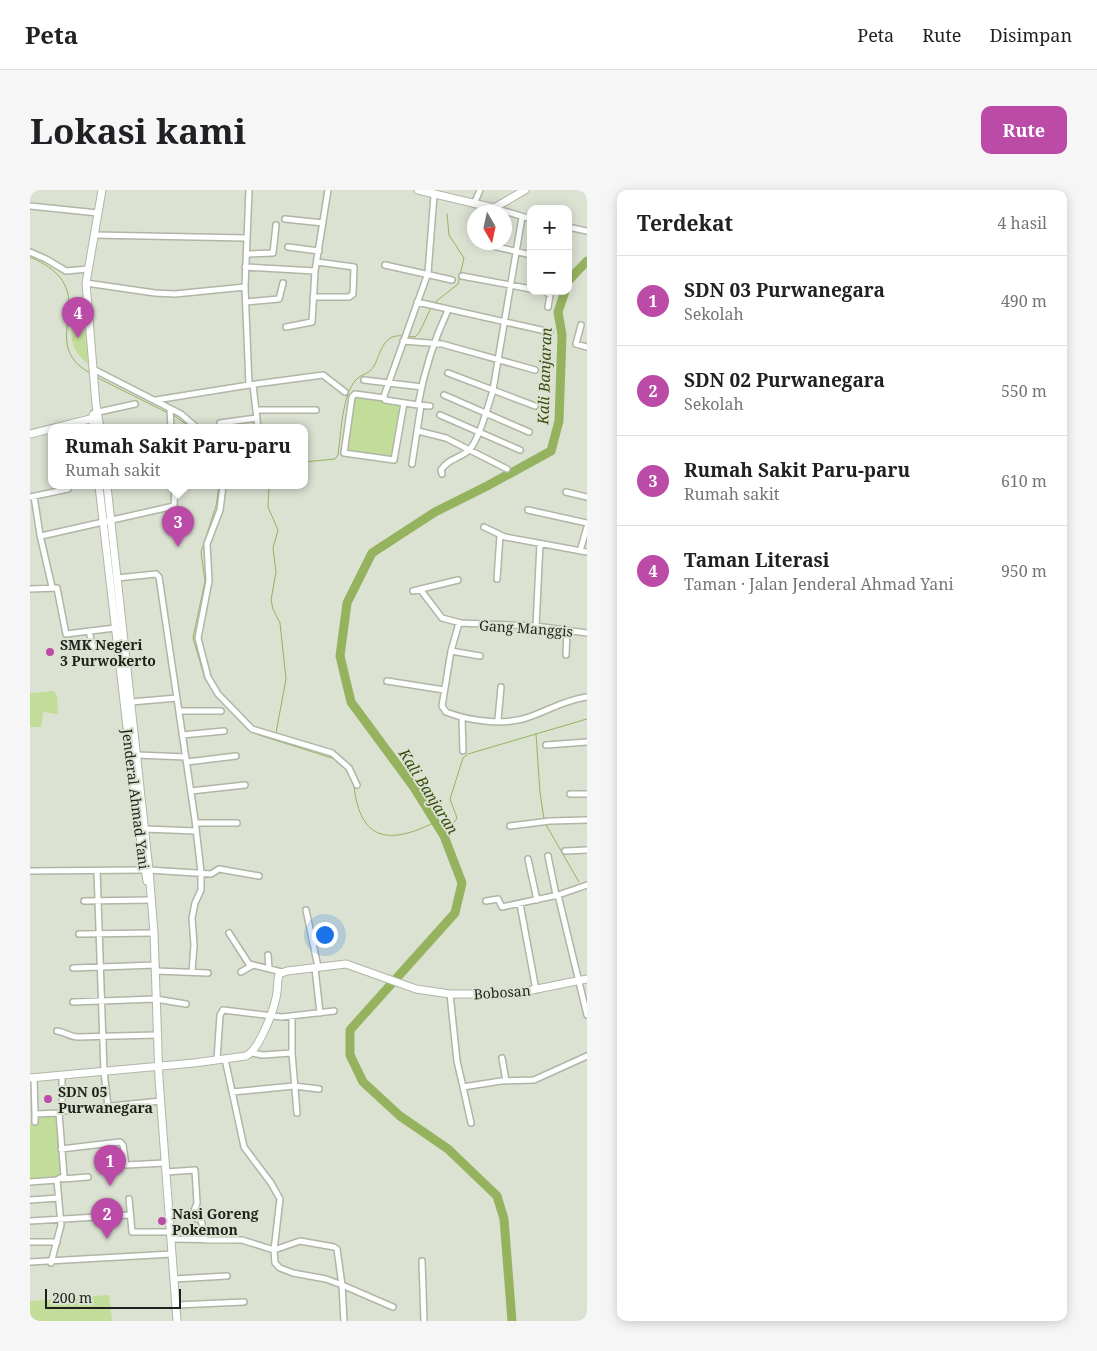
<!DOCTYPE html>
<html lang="id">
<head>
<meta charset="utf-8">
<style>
  :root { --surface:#fff; --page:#f6f6f6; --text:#202124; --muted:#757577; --line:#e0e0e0; --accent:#bc4ba7 }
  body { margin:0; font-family:"Noto Serif",serif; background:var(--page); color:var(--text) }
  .controls { position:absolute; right:15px; top:15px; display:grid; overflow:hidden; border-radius:10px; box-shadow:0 2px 12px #0003 }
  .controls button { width:45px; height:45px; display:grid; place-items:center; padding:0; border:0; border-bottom:1px solid var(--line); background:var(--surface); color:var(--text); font:25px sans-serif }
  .compass { position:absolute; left:437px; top:15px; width:45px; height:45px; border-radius:50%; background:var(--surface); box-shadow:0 2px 12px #0003; rotate:171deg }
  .scale { position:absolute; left:15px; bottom:12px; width:136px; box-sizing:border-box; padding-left:5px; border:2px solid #1f221c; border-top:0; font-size:14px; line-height:18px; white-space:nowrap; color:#1f221c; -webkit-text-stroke:4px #dbe2d2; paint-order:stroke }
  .you { position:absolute; left:294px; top:744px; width:18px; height:18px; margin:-12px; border:4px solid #fff; border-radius:50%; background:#1a73e8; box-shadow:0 0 0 8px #1a73e833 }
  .badge { display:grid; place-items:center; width:32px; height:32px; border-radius:50%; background:var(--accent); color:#fff; font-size:16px; font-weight:700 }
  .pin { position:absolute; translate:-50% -41px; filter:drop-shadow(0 1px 2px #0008) }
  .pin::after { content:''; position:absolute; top:26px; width:18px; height:15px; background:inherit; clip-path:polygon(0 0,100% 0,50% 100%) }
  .popup { position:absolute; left:18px; top:234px; width:260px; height:65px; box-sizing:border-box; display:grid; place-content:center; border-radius:10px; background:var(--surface); filter:drop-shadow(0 1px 4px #0005); font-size:16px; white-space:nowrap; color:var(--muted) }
  .popup b { font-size:19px; color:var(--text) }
  .popup::after { content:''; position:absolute; left:50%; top:100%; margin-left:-10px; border:10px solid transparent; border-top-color:var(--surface) }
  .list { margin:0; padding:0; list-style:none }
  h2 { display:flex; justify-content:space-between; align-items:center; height:65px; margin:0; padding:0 20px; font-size:21px }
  h2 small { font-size:16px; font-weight:400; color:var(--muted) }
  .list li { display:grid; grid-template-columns:32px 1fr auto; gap:15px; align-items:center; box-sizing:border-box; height:90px; padding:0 20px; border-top:1px solid var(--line) }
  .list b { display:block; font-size:19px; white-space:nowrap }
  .list p { margin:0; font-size:16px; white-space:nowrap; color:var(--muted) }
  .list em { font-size:16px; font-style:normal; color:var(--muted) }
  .map { position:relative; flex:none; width:557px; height:1131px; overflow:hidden; border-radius:10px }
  header { display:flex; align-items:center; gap:30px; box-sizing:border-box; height:70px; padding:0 25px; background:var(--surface); border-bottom:1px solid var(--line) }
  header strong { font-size:24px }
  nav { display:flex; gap:28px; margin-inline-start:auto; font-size:18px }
  .intro { display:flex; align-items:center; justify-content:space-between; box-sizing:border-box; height:120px; padding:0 30px }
  h1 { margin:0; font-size:35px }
  .button { padding:12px 22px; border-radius:10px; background:var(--accent); color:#fff; font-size:18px; font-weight:700 }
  main { display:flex; gap:30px; padding:0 30px }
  aside { flex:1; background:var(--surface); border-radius:10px; box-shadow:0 2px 12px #0003 }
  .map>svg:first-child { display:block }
  .green { fill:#c2dc99 }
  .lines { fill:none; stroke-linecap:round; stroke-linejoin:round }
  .stream { stroke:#95b35f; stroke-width:1 }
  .river { stroke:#95b35f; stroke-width:9 }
  .street-casing { stroke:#afb6a6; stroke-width:8 }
  .secondary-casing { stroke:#afb6a6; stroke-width:9 }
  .street { stroke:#fff; stroke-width:5 }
  .secondary { stroke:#fff; stroke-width:7 }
  .poi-dot { fill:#bc4ba7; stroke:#dbe2d2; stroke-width:2 }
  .labels { text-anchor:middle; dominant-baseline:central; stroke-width:4; stroke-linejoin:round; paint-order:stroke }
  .street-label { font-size:14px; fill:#1f221c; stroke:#dbe2d2 }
  .poi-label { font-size:14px; font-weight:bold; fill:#1f221c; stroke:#dbe2d2; text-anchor:start }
  .water-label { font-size:15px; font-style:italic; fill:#394c0e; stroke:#dbe2d2 }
</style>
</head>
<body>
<header>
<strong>Peta</strong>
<nav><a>Peta</a><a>Rute</a><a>Disimpan</a></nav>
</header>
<div class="intro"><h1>Lokasi kami</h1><a class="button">Rute</a></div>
<main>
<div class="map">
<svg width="557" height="1131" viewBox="0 0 557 1131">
  <rect width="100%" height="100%" fill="#dbe2d2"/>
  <!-- green -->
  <path class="green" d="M44 119 53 120 58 174C38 158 40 143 44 119Z
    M320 204 376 213 367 273 311 265Z
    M24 501 27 506 28 524 13 522 11 537H0V503Z
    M29 925 32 976 31 988 0 991V934H6V926Z
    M79 1105 82 1131H0V1111Z"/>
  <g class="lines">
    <!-- stream -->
    <path class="stream" d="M0 67C80 101 2 151 60 183
      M404 113 428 94 434 68 419 45 417 24
      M377 146 385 147 389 143 401 118
      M66 187 138 223
      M142 224 161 238
      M274 272 305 269 308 265C311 245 312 204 326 190 331 184 340 184 344 176 351 163 353 143 373 146
      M239 296 238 317 248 340 243 358 246 382 241 410 243 419 250 433 256 489 246 543
      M183 500 175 489 163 448 175 391 171 362 186 316 189 296
      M209 529 221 541 229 545 305 569
      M506 544 510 603 514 629
      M324 596C330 652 360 655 405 632
      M515 633 549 692
      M414 646 427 628 420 609 433 568 438 564 557 529"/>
    <!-- river -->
    <path class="river" d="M538 91 557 71
      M482 1131 474 1029 467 1006 418 959 370 926 333 892 320 865V840L425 723 432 693 414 646 383 596 321 512 310 466 317 413 342 363 405 322 457 296 521 261 529 231 532 145 528 122 535 101"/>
    <defs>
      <path id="street" d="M444 14 450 0
        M0 16 68 23
        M464 18 501 29
        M255 29 293 33
        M538 37 557 41
        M64 45 216 48
        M463 56 501 65
        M258 57 289 61
        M0 62 16 69 36 81 58 79
        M216 64 243 63 246 35
        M355 75 422 90
        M215 77 285 81
        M432 86 501 99
        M56 93 125 103 145 104 215 97
        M514 101 520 105 518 117
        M283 107H319L323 104 324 77 287 72
        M216 112 249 109 253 93
        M387 112 520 142
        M551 135 546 154 557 157
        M256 137 282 132 285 81 298 0
        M373 151 412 154 505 180
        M63 179 151 224 167 238
        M418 183 505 216
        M334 190 392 197
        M219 195 293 185 315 202
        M223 195 228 238
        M414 205 499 242
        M354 208 325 204 322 207 314 263 364 270 374 213
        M126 210 219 195 215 97 219 0
        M388 215 355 210 354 206 398 83 404 5
        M400 216 388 215C394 182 404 150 418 120
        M140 219 141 238
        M226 220H286
        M64 223 105 214
        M410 225 490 260
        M190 238V233L227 228
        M388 241 416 248 477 279
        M382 274 391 215
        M412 284 411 280C418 268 432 268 440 259 449 249 459 214 463 200L492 27
        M193 296 190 320 177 354 179 391 168 448 178 487 188 504 222 539 302 563 319 578 327 595
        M536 302 557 307
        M4 306 10 345 22 397
        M0 307 38 299V296
        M498 320 557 333
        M454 337 475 347 557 362
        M11 346 144 316 145 296
        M550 361 557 337
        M87 388 126 384 129 387 165 630 171 682V700L165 713 162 728 164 755 162 782
        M467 389 470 346
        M0 399 27 398 36 444 85 438
        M390 399 412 428 431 433
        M383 401 428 390
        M506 436 510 354
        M59 441 63 458 87 456
        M557 443 506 436 429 433 421 461 412 516 416 522C439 531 475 536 499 527 519 520 535 510 557 507
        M421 461 450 466
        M536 465 537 441
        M357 491 414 500
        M101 512 147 508
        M149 521H191
        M432 528 433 561
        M468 530 471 497
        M152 545 194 541
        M516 555 557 552
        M107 565 156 567
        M157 572 206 566
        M161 601 215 595
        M540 604H557
        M166 633H207
        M480 636 520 631 557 630
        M115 639 166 641
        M535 661 557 660
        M518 666 526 705
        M498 669 507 710
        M119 680 181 684 189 679 229 686
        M0 681 114 680
        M67 681 74 882 78 916
        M528 705 557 825
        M54 711 121 710
        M456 711 468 709 472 717 528 705 557 695
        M490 714 506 800
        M276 720 288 777
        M199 743 219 774 252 782
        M49 744 124 743
        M238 765 239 778
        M43 778 126 775
        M285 778 290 823
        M126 781 178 783
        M211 782 223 775
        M420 804 427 871 433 897 471 891 504 890 557 866
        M43 812 126 809 156 814
        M262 827V863L267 923
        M27 841C36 842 39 847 48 847L126 845
        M222 863 233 865 262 863
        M472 868 476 891
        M195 869 214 957 241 993 250 1009 244 1060 245 1073 250 1078 263 1083 296 1089 312 1095 314 1131
        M187 870 190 825 193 820 252 827 304 821
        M4 888 5 924 29 923
        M433 897 441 933
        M202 902 264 896 289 899
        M32 921 131 911
        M5 924V932
        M31 959 90 952 93 955 96 975 135 973
        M136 982 165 980 167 1013 164 1021 167 1029H171L175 1050
        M33 989 58 987
        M0 992 27 990 34 986 29 923 32 921V886
        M99 1009 102 1042H140
        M0 1010 29 1008
        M0 1031 100 1025
        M141 1049 212 1050 244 1060 270 1051 304 1057 307 1059 312 1095 363 1117
        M0 1052H27
        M392 1071 394 1131
        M0 1072 142 1064
        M21 1073 31 1035 27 990
        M144 1089 197 1086
        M146 1115 214 1112"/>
      <path id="secondary" d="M388 0 464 18 495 0
        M63 225V238
        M70 238 66 215 56 93 72 0
        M0 244 68 227
        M69 296 108 632 117 691
        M77 296 119 680 124 743 129 889 147 1131
        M0 888 164 873 216 866C229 860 243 822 246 808 248 800 247 792 249 784L257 781 316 774 386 799 420 804H482L557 789"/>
    </defs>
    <!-- street casing -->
    <use href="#street" class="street-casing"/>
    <!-- secondary casing -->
    <use href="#secondary" class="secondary-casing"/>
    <!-- street -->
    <use href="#street" class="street"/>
    <!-- secondary -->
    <use href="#secondary" class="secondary"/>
  </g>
  <!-- markers -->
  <g class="poi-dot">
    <circle cx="20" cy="462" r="5"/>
    <circle cx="18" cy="909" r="5"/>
    <circle cx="132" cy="1031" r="5"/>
  </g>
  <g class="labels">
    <!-- street labels -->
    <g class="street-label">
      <text transform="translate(496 438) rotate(4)">Gang Manggis</text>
      <text transform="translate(106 609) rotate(83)">Jenderal Ahmad Yani</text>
      <text transform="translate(472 802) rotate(-4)">Bobosan</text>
    </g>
    <!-- poi labels -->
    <g class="poi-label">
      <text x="30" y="454">SMK Negeri<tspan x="30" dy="16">3 Purwokerto</tspan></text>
      <text x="28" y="901">SDN 05<tspan x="28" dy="16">Purwanegara</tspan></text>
      <text x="142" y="1023">Nasi Goreng<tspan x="142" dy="16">Pokemon</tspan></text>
    </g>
    <!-- water labels -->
    <g class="water-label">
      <text transform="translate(514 186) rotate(-88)">Kali Banjaran</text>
      <text transform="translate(399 601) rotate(58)">Kali Banjaran</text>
    </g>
  </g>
</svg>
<div class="controls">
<button>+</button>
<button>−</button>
</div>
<svg class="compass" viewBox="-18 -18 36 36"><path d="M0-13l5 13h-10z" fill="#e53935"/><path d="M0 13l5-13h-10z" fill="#757577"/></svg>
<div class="scale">200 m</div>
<div class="you"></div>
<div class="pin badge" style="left:80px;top:996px">1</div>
<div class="pin badge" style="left:77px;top:1049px">2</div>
<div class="pin badge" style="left:148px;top:357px">3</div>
<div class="popup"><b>Rumah Sakit Paru-paru</b>Rumah sakit</div>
<div class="pin badge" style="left:48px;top:148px">4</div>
</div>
<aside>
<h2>Terdekat<small>4 hasil</small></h2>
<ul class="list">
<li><span class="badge">1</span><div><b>SDN 03 Purwanegara</b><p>Sekolah</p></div><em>490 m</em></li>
<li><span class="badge">2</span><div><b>SDN 02 Purwanegara</b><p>Sekolah</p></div><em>550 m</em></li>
<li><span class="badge">3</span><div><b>Rumah Sakit Paru-paru</b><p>Rumah sakit</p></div><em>610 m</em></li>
<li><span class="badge">4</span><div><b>Taman Literasi</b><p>Taman · Jalan Jenderal Ahmad Yani</p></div><em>950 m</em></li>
</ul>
</aside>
</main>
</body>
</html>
